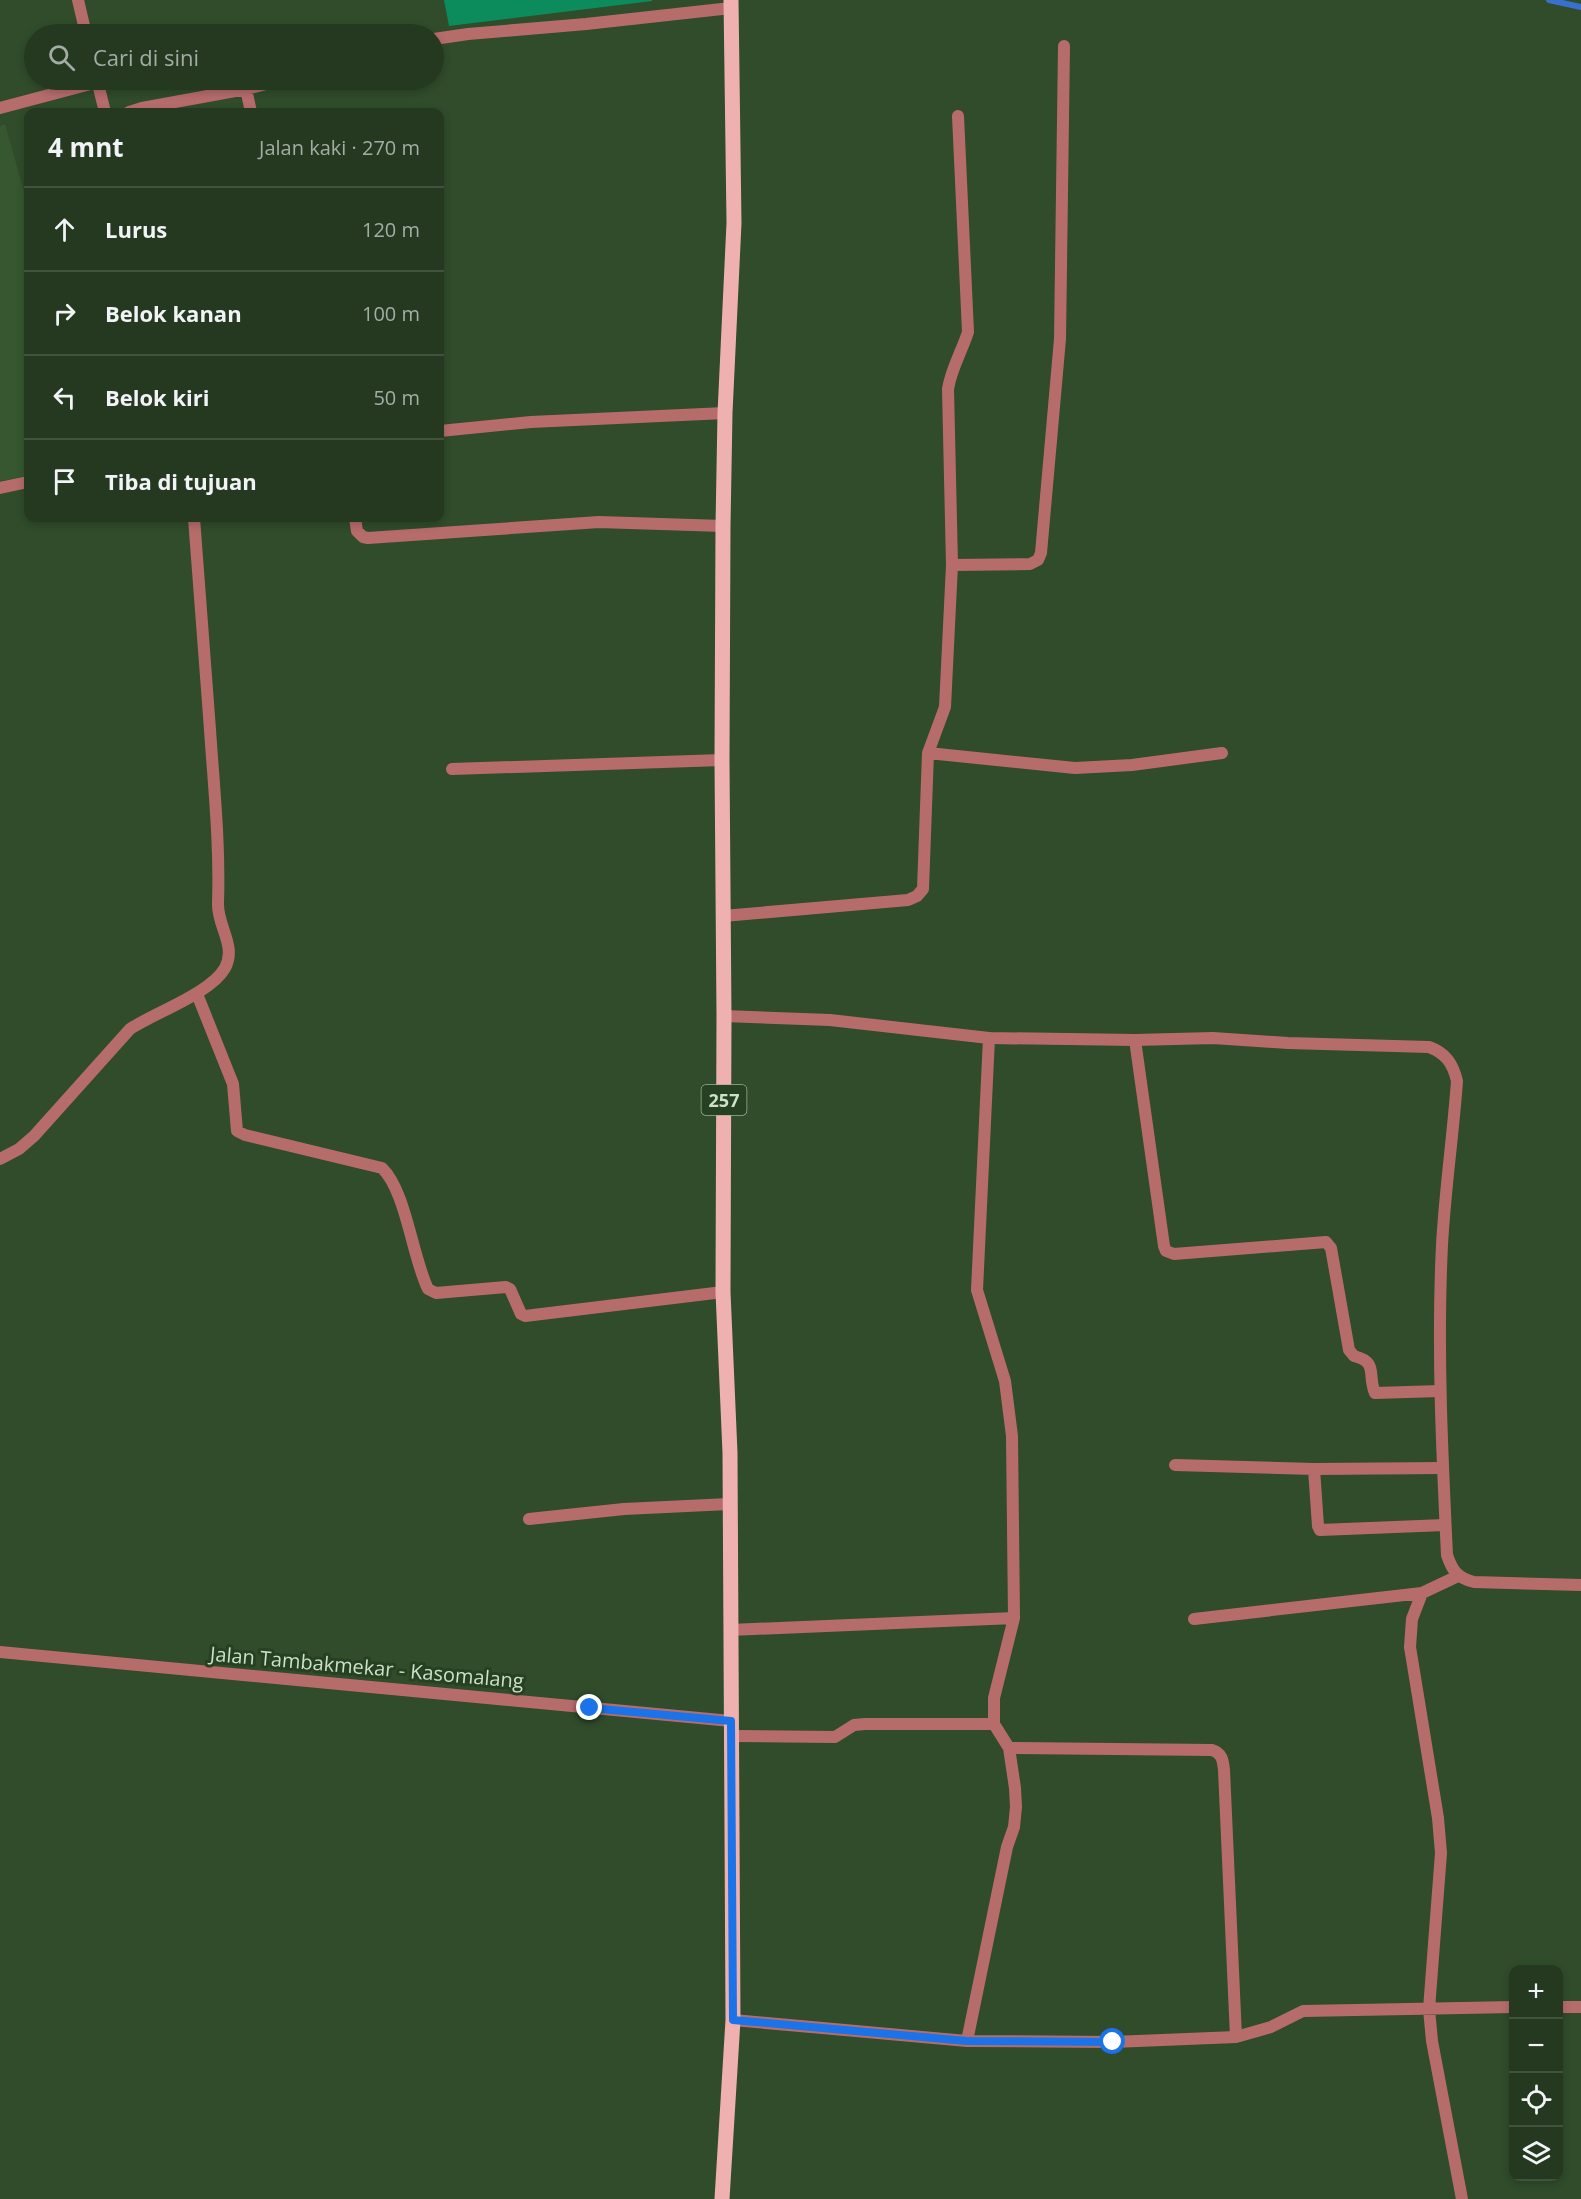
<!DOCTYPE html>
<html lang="id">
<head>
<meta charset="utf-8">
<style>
  :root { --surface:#243920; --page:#2c4029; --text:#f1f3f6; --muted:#a3aca5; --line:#41533e }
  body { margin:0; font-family:"Open Sans",sans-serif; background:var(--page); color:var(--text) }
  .controls { position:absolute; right:18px; bottom:18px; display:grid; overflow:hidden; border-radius:12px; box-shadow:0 3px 9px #0003 }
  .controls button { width:54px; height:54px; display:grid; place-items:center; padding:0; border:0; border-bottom:2px solid var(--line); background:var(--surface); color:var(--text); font:30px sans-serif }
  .stop { position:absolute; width:18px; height:18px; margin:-14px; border:4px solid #1a73e8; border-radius:50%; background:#fff }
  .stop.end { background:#1a73e8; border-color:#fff; box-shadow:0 2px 6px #0008 }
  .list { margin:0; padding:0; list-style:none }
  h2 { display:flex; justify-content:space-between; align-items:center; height:78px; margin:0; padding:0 24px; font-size:26px }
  h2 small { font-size:20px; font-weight:400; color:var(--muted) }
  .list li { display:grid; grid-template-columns:39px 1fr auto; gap:18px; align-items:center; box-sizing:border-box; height:84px; padding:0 24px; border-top:2px solid var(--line) }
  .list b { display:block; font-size:22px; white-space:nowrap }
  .list em { font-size:20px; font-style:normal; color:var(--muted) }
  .icon { flex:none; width:33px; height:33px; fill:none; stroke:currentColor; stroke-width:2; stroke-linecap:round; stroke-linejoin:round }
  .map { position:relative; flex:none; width:1581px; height:2199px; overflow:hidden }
  .search { position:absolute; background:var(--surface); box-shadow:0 3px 9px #0003; left:24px; top:24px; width:420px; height:66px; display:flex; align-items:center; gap:15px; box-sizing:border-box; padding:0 21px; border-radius:33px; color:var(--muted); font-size:22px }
  .panel { position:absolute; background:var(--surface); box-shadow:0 3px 9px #0003; left:24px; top:108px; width:420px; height:414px; border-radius:12px }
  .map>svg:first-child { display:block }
  .built { fill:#365730 }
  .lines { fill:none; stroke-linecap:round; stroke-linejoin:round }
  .stream { stroke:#3970cd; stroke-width:6 }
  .building { fill:#0c8b5c }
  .minor { stroke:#b76c6c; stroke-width:12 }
  .tertiary { stroke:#b76c6c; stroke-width:12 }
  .primary { stroke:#efb1af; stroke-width:15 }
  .route { stroke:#1a73e8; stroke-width:8 }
  .labels { text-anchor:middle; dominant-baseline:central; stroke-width:6; stroke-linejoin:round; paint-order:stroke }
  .shield { fill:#264121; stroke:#9cb098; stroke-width:1.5 }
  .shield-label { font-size:18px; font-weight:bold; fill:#cedfcb }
  .street-label { font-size:20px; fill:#cedfcb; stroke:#264121 }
</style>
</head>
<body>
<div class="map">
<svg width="1581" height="2199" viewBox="0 0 1581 2199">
  <rect width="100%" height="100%" fill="#304c2b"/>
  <!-- built -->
  <path class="built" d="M5 124 28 206V476L0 481V126Z"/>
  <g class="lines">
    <!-- stream -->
    <path class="stream" d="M1549 0 1581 7"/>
  </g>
  <!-- building -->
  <path class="building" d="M444 0H652V1L449 26Z"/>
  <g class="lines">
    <!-- minor -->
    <path class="minor" d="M434 39 468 34 586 24 731 8
      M246 89 251 112
      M0 108 98 82
      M129 112 142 108 246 89 282 80
      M440 431 531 422 725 413
      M0 488 28 482
      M355 518 357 531 363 537 368 538 599 522 723 526
      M952 565 1030 564 1038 560 1041 553 1060 339 1064 46
      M928 753 1075 768 1132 765 1222 753
      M452 769 722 760
      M723 916 908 900 917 896 923 889 928 753 945 707 952 565 948 389C951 369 962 351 968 332L958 116
      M197 994 233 1084 237 1131 245 1135 382 1168C406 1191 412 1256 428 1289L436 1293 506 1287 510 1289 521 1314 525 1316 723 1292
      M1135 1040 1164 1246 1166 1251 1174 1254 1326 1242 1331 1248 1349 1350 1354 1356C1379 1362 1367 1376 1375 1393L1440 1391
      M1175 1465 1314 1469 1443 1468
      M1314 1469 1318 1526 1320 1530 1445 1525
      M529 1519 624 1509 729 1504
      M1458 1576 1422 1593 1412 1619 1410 1647 1438 1818 1441 1853 1429 2009 1432 2041 1462 2199
      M1194 1619 1422 1593
      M731 1630 1014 1618
      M732 1736 835 1737 854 1725 865 1724H994
      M1009 1748 1212 1750C1222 1753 1223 1760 1224 1770L1236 2037
      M1558 2007H1581
      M733 2020 967 2041 1113 2042 1236 2037 1271 2027 1303 2011 1514 2007
      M967 2041 1007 1847 1014 1827 1016 1807 1015 1788 1009 1748 994 1724V1698L1014 1618 1012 1436 1005 1381 977 1290 989 1038"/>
    <!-- tertiary -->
    <path class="tertiary" d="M78 0 86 34
      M97 80 105 112
      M724 1016 830 1020 989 1038 1135 1040 1213 1038 1288 1043 1429 1047C1446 1053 1453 1064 1457 1081 1453 1136 1445 1190 1442 1245 1437 1348 1442 1451 1447 1555 1452 1570 1457 1578 1474 1582L1581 1585
      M0 1159 19 1149 34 1136 130 1029C156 1012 211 993 225 968 237 946 217 926 218 903 220 845 214 788 210 730 205 659 199 588 194 518
      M0 1652 731 1721"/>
    <!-- primary -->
    <path class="primary" d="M722 2199 733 2020 730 1453 723 1292 724 1016 722 760 723 526 725 413 734 223 731 0"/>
  </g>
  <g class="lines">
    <!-- route -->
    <path class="route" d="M590 1708 731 1721 733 2020 967 2041 1113 2042"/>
  </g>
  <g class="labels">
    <!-- shield labels -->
    <rect class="shield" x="701.5" y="1085" width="45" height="30" rx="4.5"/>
    <g class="shield-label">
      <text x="724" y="1100">257</text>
    </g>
    <!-- street labels -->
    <g class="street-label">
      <text transform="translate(367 1667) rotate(5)">Jalan Tambakmekar - Kasomalang</text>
    </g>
  </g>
</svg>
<div class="controls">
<button>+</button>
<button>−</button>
<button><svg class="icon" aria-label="locate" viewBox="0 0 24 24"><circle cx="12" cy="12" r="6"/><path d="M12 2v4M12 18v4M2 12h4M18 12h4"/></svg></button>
<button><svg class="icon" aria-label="layers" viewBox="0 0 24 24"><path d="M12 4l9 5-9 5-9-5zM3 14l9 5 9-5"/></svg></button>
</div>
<div class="stop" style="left:1113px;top:2042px"></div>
<div class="stop end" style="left:590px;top:1708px"></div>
<div class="search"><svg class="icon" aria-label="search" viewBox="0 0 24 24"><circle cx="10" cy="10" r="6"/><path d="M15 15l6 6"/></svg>Cari di sini</div>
<section class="panel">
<h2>4 mnt<small>Jalan kaki · 270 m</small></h2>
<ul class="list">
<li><svg class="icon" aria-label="ahead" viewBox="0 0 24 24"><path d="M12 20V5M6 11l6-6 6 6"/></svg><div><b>Lurus</b></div><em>120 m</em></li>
<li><svg class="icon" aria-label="right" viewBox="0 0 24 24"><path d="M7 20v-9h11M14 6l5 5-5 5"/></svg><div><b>Belok kanan</b></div><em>100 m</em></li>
<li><svg class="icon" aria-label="left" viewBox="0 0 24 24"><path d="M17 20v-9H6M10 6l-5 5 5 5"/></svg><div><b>Belok kiri</b></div><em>50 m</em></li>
<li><svg class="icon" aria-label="arrive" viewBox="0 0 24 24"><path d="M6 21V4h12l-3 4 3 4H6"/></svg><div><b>Tiba di tujuan</b></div></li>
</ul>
</section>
</div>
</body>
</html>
